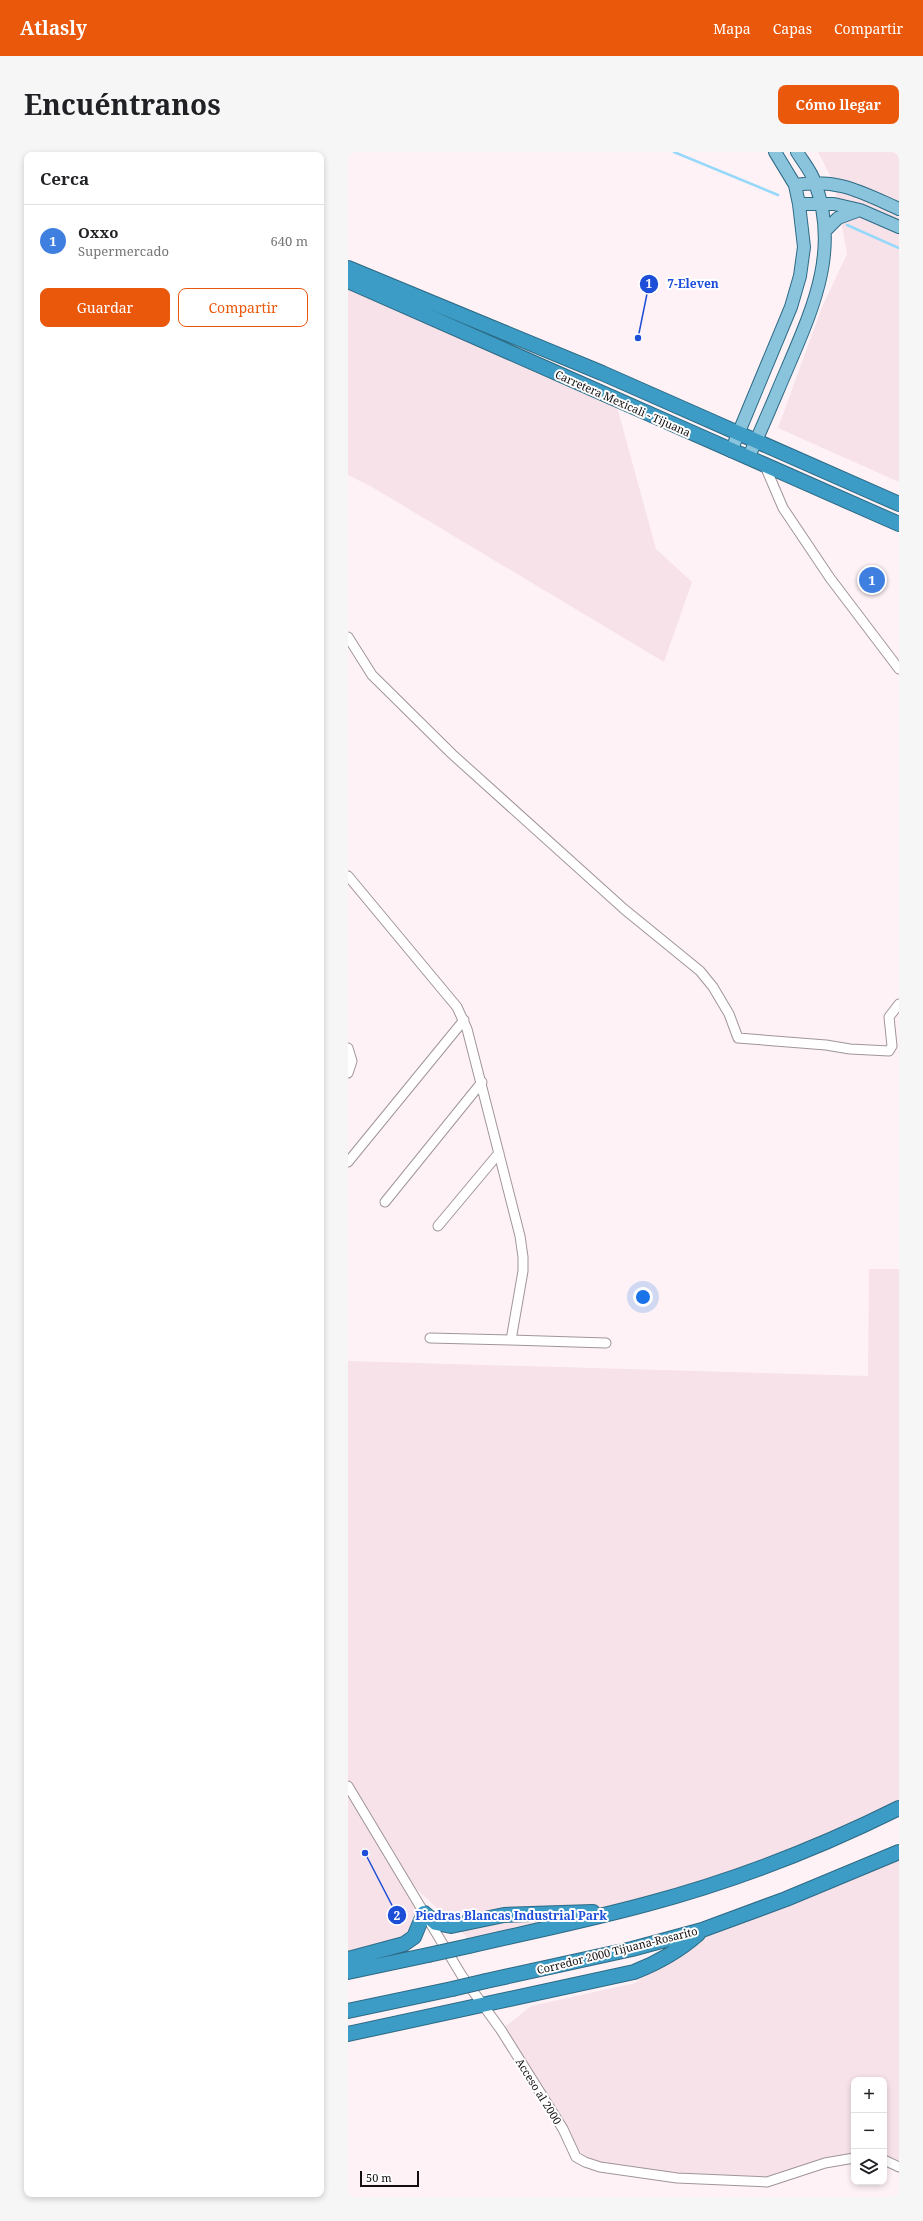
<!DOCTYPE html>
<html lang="es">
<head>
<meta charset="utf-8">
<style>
  :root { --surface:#fff; --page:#f6f6f6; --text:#202124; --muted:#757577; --line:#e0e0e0; --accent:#ea580c }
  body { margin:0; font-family:"Noto Serif",serif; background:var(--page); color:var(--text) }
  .controls { position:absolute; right:12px; bottom:12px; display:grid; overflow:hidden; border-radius:8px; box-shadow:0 2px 6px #0003 }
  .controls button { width:36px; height:36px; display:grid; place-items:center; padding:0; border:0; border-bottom:1px solid var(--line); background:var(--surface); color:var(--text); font:20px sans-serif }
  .scale { position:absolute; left:12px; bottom:10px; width:59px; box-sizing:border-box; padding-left:4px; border:2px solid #120e0f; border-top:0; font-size:11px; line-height:14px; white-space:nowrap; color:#120e0f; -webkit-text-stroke:3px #fff; paint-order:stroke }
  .you { position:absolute; left:295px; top:1145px; width:14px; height:14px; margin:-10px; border:3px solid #fff; border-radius:50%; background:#1a73e8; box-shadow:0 0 0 6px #1a73e833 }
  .badge { display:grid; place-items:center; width:26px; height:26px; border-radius:50%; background:var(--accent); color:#fff; font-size:13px; font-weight:700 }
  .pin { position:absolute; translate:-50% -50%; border:2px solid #fff; box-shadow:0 1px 4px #0006 }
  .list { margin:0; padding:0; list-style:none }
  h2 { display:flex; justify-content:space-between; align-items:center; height:52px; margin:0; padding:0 16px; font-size:17px }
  h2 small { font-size:13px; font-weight:400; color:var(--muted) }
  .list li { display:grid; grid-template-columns:26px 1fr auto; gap:12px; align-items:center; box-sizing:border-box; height:72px; padding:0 16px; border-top:1px solid var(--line) }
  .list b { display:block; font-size:15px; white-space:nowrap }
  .list p { margin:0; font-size:13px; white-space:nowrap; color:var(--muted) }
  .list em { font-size:13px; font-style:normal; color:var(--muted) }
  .actions { display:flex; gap:8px; padding:12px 16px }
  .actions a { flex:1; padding:9px 0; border:1px solid var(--accent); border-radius:8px; text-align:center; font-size:14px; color:var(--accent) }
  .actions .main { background:var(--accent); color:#fff }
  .icon { flex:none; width:22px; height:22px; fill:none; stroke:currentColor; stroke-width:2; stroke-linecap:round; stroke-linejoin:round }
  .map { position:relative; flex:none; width:551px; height:2045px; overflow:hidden; border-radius:8px }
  header { display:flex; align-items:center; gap:24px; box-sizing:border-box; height:56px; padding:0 20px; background:var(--accent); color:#fff }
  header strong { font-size:19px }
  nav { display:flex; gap:22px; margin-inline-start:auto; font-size:14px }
  .intro { display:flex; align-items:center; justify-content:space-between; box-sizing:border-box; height:96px; padding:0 24px }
  h1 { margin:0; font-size:28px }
  .button { padding:10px 18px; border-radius:8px; background:var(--accent); color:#fff; font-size:14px; font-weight:700 }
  main { display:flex; gap:24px; padding:0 24px }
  aside { flex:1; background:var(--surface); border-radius:8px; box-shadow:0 2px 6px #0003 }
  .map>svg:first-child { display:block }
  .built { fill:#f6e2e8 }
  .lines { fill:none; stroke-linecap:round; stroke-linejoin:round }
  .stream { stroke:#95d8f9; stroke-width:2.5 }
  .minor-casing { stroke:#a09598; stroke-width:11 }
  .major-casing { stroke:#2d6a85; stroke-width:14 }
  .highway-casing { stroke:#2d6a85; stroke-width:16 }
  .minor { stroke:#fff; stroke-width:9 }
  .major { stroke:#8ac4dc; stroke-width:12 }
  .highway { stroke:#3c9cc5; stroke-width:14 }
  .highway-bridge-casing { stroke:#2d6a85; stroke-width:16; stroke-linecap:butt }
  .highway-bridge { stroke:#3c9cc5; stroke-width:14 }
  .labels { text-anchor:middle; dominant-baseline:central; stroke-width:4; stroke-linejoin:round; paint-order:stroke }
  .street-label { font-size:11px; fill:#120e0f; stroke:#fff }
  .leader { fill:none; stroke:#1d4ed8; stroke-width:1.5 }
  .callout-dot { fill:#1d4ed8; stroke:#fff; stroke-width:1.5 }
  .mark-label { font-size:12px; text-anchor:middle; font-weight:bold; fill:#fff }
  .callout-label { font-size:12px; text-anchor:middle; font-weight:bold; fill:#1d4ed8; stroke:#fff; stroke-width:4; stroke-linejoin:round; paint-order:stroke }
</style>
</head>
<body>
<header>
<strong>Atlasly</strong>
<nav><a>Mapa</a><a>Capas</a><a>Compartir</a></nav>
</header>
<div class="intro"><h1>Encuéntranos</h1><a class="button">Cómo llegar</a></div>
<main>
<aside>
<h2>Cerca<small></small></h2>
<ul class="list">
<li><span class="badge" style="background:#3f7fe0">1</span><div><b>Oxxo</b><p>Supermercado</p></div><em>640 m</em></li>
</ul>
<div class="actions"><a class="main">Guardar</a><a>Compartir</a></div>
</aside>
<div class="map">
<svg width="551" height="2045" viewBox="0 0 551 2045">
  <rect width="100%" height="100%" fill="#fff2f6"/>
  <!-- built -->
  <path class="built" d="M470 0H551V330L430 276 474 155 499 102 486 31Z
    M0 136 269 255 308 397 344 430 316 510 24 335 0 323Z
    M521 1117H551V1656L298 1752 127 1793 48 1717 0 1636V1209L520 1224Z
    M0 1645 69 1757 57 1784 0 1799Z
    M551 1700V2016L536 2009V1928H506V2007L450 2020 397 2030 252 2015 221 1992 153 1878 183 1854 287 1831 354 1778Z"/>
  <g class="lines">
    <!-- stream -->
    <path class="stream" d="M326 0 430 43
      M499 73 551 96"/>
    <defs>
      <path id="minor" d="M417 314 435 356 482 426 551 517
        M0 485 24 523 104 602 276 757 352 819 365 835 381 862 390 886 478 893 502 897 541 899 544 894 541 865 551 852
        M0 724 99 843 109 855 119 877 172 1084 175 1105V1119L163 1188 82 1186
        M0 896 4 909 0 921
        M0 1010 116 868
        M37 1050 134 930
        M90 1074 151 1001
        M163 1188 258 1191
        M0 1634 114 1824 153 1878 215 1977 228 2005 237 2010 252 2015 329 2026 419 2030 477 2011 506 2006
        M536 2008 551 2015"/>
      <path id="major" d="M447 33C490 26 513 40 551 57
        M451 52H486L512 58 551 75
        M477 79 490 66 509 59
        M383 299 443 155 452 124 456 95 451 52 447 33 427 0
        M400 306C414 277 426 247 439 217 465 156 492 98 467 31 464 20 455 10 449 0"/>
      <path id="highway" d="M0 116 254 221 551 352
        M0 129 551 372
        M121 1794C181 1780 240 1768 299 1752 385 1729 471 1696 551 1656
        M0 1807 56 1792 66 1785 76 1761 88 1771 103 1774 156 1763 245 1760
        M0 1820 80 1803
        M138 1829 284 1797 354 1778 438 1747 551 1700
        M0 1859 104 1837
        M0 1882 286 1820C309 1811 332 1798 350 1782"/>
    </defs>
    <!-- minor casing -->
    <use href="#minor" class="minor-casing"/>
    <!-- major casing -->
    <use href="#major" class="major-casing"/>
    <!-- highway casing -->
    <use href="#highway" class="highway-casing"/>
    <!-- minor -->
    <use href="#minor" class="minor"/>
    <!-- major -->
    <use href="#major" class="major"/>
    <!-- highway -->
    <use href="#highway" class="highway"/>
    <defs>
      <path id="highway-bridge" d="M80 1803 121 1794
        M104 1837 138 1829"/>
    </defs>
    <!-- highway-bridge casing -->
    <use href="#highway-bridge" class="highway-bridge-casing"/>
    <!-- highway-bridge -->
    <use href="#highway-bridge" class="highway-bridge"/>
  </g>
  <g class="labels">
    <!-- street labels -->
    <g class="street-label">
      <text transform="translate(275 251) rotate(24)">Carretera Mexicali - Tijuana</text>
      <text transform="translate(269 1798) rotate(-14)">Corredor 2000 Tijuana-Rosarito</text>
      <text transform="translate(191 1939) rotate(58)">Acceso al 2000</text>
    </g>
  </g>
  <!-- callouts -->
  <path class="leader" d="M290 186L301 132M17 1701L49 1763"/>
  <g class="callout-dot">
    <circle cx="290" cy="186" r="4"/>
    <circle cx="17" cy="1701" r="4"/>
    <circle cx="301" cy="132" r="10"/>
    <circle cx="49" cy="1763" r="10"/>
  </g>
  <g class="mark-label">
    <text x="301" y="136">1</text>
    <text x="49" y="1768">2</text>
  </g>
  <g class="callout-label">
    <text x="345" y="136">7-Eleven</text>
    <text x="163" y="1768">Piedras Blancas Industrial Park</text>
  </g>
</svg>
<div class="controls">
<button>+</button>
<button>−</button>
<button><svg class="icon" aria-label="layers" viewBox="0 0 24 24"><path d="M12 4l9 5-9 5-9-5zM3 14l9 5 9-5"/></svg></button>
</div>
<div class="scale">50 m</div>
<div class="you"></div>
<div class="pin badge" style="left:524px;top:428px;background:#3f7fe0">1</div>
</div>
</main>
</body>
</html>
